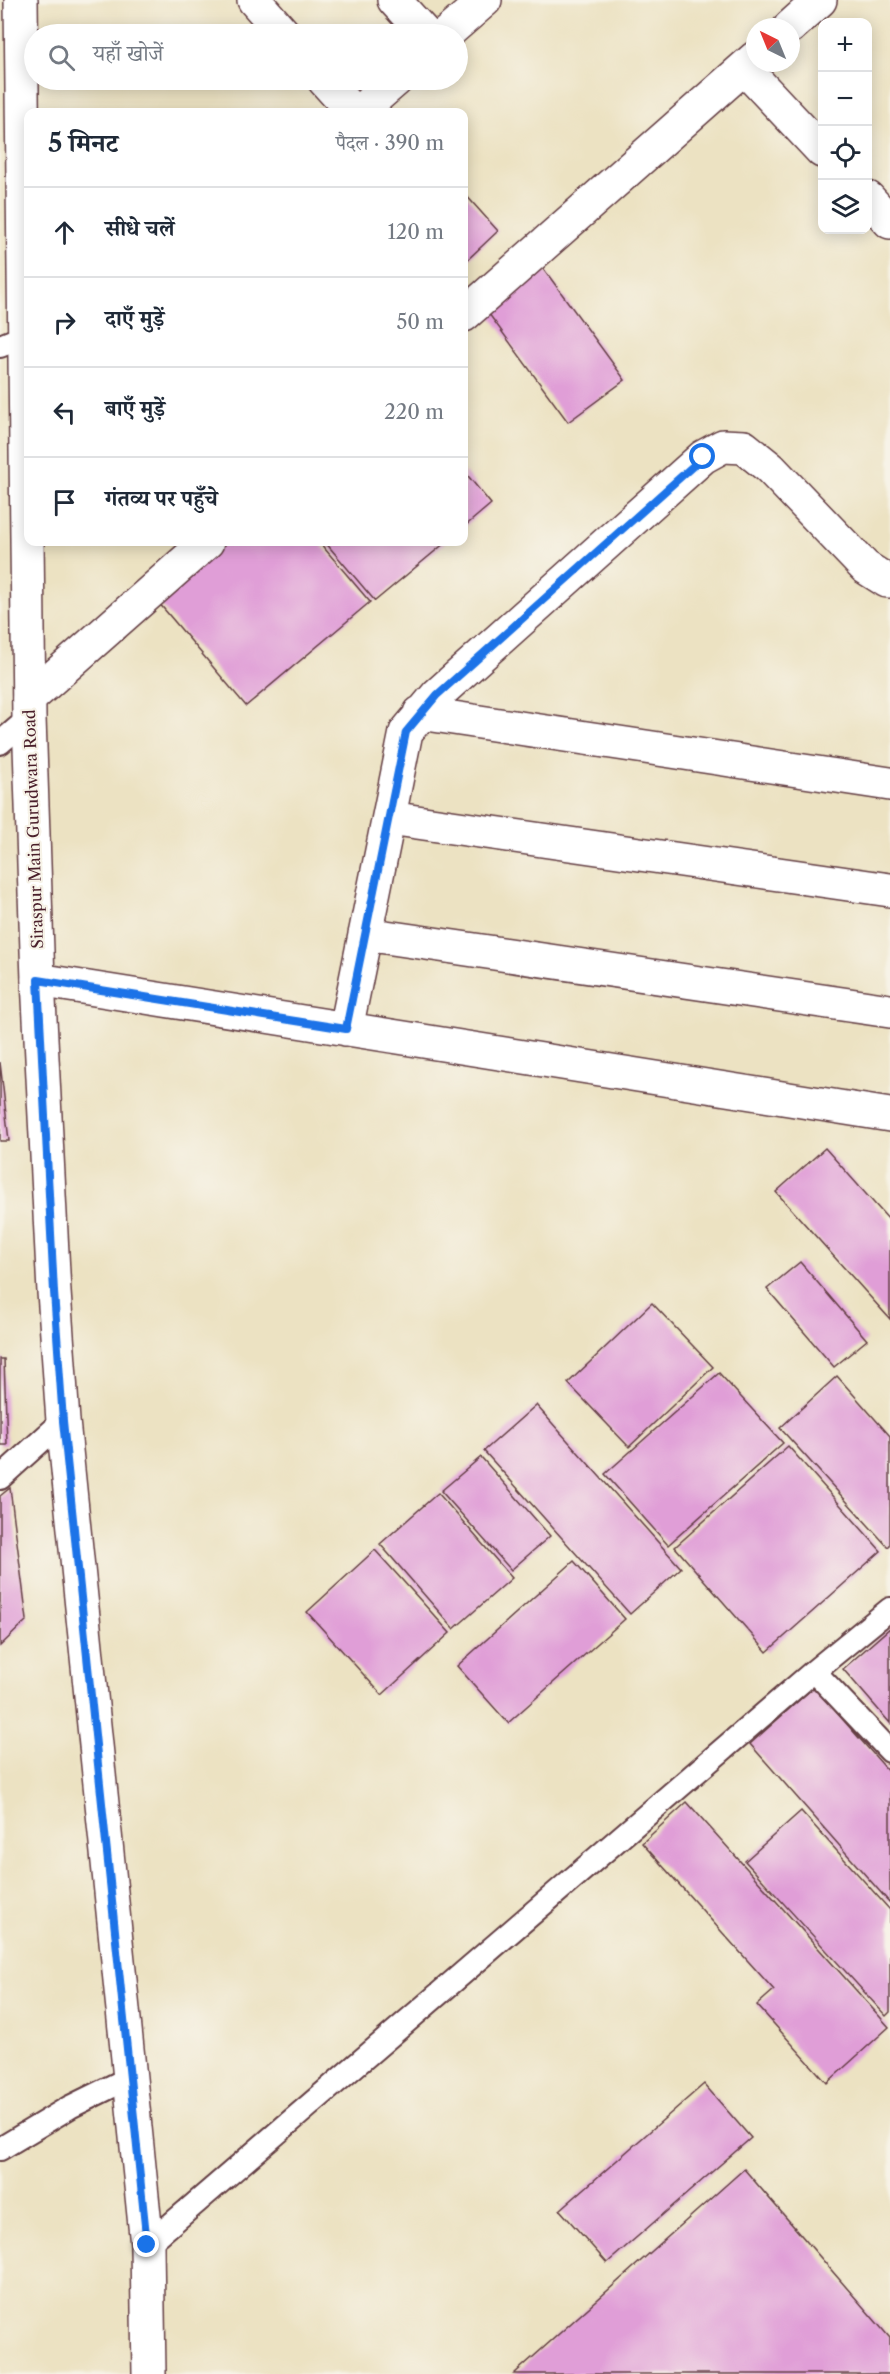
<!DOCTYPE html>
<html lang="hi">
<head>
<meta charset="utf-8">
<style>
  :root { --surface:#fff; --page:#f2f2f3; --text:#1f2937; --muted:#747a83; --line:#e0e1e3 }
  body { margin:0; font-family:"Libre Caslon Text","Noto Serif Devanagari",serif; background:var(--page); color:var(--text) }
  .controls { position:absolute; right:18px; top:18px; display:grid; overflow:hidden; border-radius:12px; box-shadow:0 3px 15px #0003 }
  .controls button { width:54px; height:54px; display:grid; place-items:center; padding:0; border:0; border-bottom:2px solid var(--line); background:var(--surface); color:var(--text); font:30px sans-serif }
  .compass { position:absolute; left:746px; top:18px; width:54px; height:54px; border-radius:50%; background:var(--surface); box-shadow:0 3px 15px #0003; rotate:317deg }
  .stop { position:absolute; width:18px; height:18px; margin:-14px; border:4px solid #1a73e8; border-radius:50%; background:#fff }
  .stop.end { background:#1a73e8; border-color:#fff; box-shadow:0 2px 6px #0008 }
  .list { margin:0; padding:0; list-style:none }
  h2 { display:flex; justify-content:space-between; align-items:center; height:78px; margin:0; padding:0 24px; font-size:26px }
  h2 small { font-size:20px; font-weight:400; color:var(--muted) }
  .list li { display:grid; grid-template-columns:39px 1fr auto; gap:18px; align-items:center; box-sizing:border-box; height:90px; padding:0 24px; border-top:2px solid var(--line) }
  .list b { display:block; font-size:22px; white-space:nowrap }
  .list em { font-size:20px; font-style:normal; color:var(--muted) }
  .icon { flex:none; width:33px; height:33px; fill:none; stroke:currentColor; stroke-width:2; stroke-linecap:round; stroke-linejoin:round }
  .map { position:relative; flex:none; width:890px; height:2374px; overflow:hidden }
  .search { position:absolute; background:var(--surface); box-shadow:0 3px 15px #0003; left:24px; top:24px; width:444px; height:66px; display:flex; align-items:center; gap:15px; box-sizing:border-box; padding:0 21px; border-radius:33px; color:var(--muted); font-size:22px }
  .panel { position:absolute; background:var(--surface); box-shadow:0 3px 15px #0003; left:24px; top:108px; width:444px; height:438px; border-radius:12px }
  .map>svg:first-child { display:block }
  .building { fill:#e09ed7 }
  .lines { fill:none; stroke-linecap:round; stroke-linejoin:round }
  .service-casing { stroke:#623c42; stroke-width:26 }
  .minor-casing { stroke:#623c42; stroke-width:36 }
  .tertiary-casing { stroke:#623c42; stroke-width:36 }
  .service { stroke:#fff; stroke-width:22 }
  .minor { stroke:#fff; stroke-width:33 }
  .tertiary { stroke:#fff; stroke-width:33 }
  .route { stroke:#1a73e8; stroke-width:8 }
  .labels { text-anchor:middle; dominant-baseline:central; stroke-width:4.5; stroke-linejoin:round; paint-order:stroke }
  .street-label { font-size:16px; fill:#4a1f2b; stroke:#f7f3e8 }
</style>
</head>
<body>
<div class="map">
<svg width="890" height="2374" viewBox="0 0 890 2374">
  <rect width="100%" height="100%" fill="#f7f3e8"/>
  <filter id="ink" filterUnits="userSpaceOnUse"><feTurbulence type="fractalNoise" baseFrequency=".0167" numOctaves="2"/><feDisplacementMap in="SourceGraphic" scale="12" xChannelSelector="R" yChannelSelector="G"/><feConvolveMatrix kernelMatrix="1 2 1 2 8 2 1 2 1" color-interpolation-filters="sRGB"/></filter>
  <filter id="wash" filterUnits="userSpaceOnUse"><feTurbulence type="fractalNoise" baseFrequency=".008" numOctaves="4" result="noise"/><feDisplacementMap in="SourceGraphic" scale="24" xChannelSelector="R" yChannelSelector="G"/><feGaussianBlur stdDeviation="1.35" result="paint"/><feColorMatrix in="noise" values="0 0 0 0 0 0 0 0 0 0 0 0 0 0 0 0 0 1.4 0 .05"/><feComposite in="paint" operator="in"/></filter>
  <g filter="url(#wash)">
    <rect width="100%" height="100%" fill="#ece2c2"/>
    <g id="blocks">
      <!-- building -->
      <path class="building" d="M464 193 498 231 464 263Z
        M543 268 625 380 568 422 486 310Z
        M464 471 491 504 464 527Z
        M218 542H319L370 602 246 706 153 596Z
        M325 542H446L375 601Z
        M0 1062 9 1141H0Z
        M825 1148 890 1221V1319L776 1192Z
        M800 1262 867 1340 834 1367 767 1289Z
        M652 1303 713 1367 629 1447 568 1383Z
        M0 1359H4L7 1445H0Z
        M719 1373 783 1443 668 1545 605 1474Z
        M837 1376 890 1436V1545L888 1547 780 1428Z
        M536 1405 681 1568 630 1614 484 1451Z
        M788 1446 881 1551 767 1652 675 1547Z
        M481 1457 550 1536 511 1570 441 1491Z
        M10 1488 27 1620 0 1646V1496Z
        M438 1493 512 1578 454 1629 380 1544Z
        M375 1550 450 1633 382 1695 307 1612Z
        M574 1561 625 1619 508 1723 457 1666Z
        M890 1628V1723L843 1669Z
        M814 1687 890 1773V1903L750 1744Z
        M687 1802 889 2027 827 2083 757 2005 774 1990 642 1843Z
        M801 1811 890 1910V2012L886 2016 745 1861Z
        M704 2084 751 2138 607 2263 560 2210Z
        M744 2169 890 2338V2374H514Z"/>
    </g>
  </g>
  <g filter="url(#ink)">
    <use href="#blocks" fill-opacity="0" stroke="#623c42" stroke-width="1.5"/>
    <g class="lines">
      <defs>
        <path id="service" d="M0 346 25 336
          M0 743 29 718
          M0 1478 63 1421
          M814 1671 890 1751
          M0 2149 70 2107 131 2077
          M147 2245 814 1671 890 1609"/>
        <path id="minor" d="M254 0 284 34
          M394 0 425 34
          M790 27 820 0
          M446 34 485 0
          M744 68 822 151
          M324 80 353 112
          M359 112 396 80
          M868 198 890 222
          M464 315 755 58
          M29 699 207 542
          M420 713 890 784
          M389 818 890 890
          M365 934 890 1011
          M38 980 890 1115
          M346 1029 406 732 437 695 703 457 723 446 744 447 770 468 865 567 887 581H890"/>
        <path id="tertiary" d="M21 0 29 718 38 980 54 1292 63 1421 147 2245 149 2374"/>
      </defs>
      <!-- service casing -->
      <use href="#service" class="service-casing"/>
      <!-- minor casing -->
      <use href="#minor" class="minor-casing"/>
      <!-- tertiary casing -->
      <use href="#tertiary" class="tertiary-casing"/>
      <!-- service -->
      <use href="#service" class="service"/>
      <!-- minor -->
      <use href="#minor" class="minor"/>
      <!-- tertiary -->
      <use href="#tertiary" class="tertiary"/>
    </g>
  </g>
  <g class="lines" filter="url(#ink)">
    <!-- route -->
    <path class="route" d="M147 2245 63 1421 54 1292 38 980 346 1029 406 732 437 695 703 457"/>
  </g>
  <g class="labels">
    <!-- street labels -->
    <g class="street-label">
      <text transform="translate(33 829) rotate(-92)">Siraspur Main Gurudwara Road</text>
    </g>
  </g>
</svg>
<div class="controls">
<button>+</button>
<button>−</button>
<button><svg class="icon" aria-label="locate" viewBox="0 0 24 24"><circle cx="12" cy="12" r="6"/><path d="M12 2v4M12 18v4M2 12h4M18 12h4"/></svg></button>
<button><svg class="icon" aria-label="layers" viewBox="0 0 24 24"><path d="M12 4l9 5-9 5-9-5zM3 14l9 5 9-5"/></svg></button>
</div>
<svg class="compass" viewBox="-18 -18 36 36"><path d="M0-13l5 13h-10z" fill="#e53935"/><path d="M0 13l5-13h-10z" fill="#747a83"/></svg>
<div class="stop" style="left:703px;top:457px"></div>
<div class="stop end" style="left:147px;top:2245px"></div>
<div class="search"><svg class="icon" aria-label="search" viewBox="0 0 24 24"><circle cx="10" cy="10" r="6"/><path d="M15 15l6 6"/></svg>यहाँ खोजें</div>
<section class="panel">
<h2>5 मिनट<small>पैदल · 390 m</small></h2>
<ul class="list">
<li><svg class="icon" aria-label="ahead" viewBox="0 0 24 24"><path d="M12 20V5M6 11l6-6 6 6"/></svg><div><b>सीधे चलें</b></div><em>120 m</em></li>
<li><svg class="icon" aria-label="right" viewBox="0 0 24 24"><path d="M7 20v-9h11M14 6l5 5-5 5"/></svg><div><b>दाएँ मुड़ें</b></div><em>50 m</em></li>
<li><svg class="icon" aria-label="left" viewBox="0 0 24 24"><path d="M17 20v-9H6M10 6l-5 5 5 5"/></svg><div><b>बाएँ मुड़ें</b></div><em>220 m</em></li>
<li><svg class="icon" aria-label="arrive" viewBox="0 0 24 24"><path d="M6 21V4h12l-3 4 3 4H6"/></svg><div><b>गंतव्य पर पहुँचे</b></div></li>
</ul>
</section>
</div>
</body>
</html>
